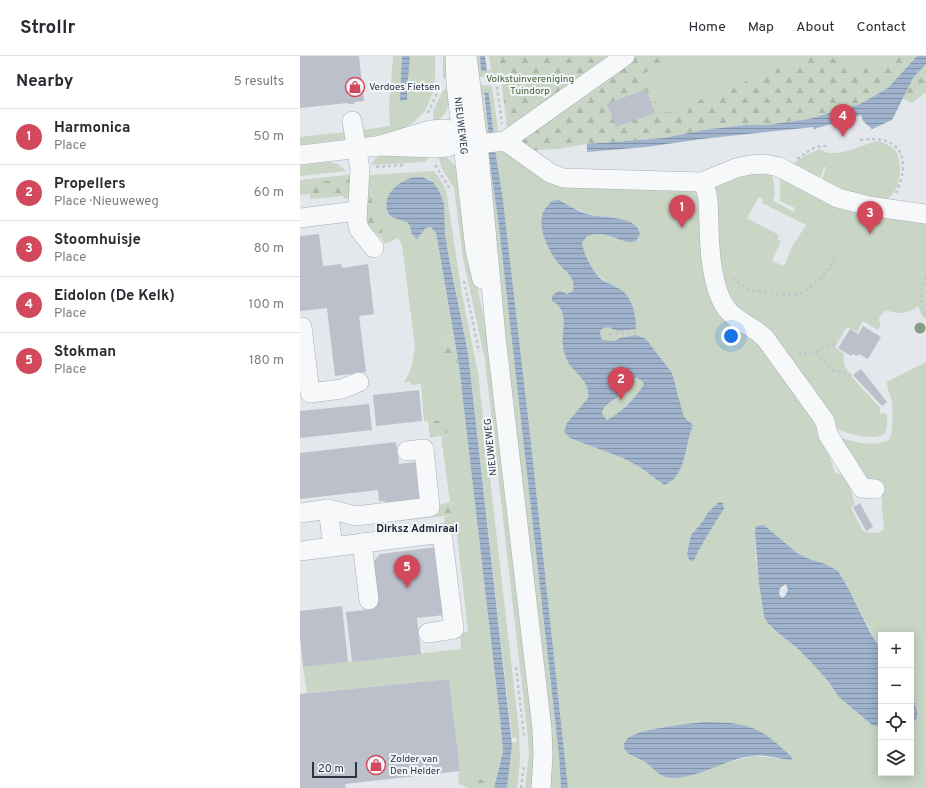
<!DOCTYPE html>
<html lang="en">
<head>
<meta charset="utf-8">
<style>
  :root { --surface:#fff; --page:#f7f7f7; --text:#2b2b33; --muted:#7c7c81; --line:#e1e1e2; --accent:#d1495b }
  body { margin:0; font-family:Overpass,sans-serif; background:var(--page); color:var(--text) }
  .controls { position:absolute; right:12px; bottom:12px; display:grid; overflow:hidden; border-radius:0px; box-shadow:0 2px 10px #0003 }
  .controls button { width:36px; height:36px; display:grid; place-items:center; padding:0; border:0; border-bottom:1px solid var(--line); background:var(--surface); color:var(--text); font:20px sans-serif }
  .scale { position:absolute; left:12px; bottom:10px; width:45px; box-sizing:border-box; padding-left:4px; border:2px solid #2b3445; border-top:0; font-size:11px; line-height:14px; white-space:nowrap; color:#2b3445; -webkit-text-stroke:3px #f4f6f9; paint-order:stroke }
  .you { position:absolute; left:431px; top:280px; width:14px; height:14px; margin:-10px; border:3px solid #fff; border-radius:50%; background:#1a73e8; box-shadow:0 0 0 6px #1a73e833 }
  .badge { display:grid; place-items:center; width:26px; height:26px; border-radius:50%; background:var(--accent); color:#fff; font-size:13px; font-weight:700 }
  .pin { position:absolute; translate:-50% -33px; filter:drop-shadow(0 1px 2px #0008) }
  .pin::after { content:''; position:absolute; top:21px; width:14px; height:12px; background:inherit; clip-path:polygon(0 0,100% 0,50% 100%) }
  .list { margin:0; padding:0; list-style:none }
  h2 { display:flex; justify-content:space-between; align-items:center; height:52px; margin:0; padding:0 16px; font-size:17px }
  h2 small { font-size:13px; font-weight:400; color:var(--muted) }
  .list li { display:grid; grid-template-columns:26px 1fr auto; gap:12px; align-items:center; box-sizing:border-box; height:56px; padding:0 16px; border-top:1px solid var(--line) }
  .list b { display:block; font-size:15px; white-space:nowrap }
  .list p { margin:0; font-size:13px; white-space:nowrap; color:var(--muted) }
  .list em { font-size:13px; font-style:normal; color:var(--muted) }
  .icon { flex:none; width:22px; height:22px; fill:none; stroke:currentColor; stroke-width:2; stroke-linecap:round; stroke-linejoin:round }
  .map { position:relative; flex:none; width:626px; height:732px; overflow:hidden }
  header { display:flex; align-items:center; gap:24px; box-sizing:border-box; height:56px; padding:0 20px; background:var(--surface); border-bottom:1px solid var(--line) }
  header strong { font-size:19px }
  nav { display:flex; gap:22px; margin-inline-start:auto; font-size:14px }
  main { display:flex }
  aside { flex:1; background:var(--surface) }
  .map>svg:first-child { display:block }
  .grass { fill:#c9d6c5; fill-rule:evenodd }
  .forest { fill:url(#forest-firs) }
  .water { fill:url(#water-rules); fill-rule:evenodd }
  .building { fill:#bbc0ca }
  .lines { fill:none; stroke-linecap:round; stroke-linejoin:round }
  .minor-casing { stroke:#a9aeb7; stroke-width:20 }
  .path { stroke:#c2c5cb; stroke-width:2.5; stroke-dasharray:3 3; stroke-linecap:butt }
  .minor { stroke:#f7f8fa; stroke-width:19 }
  .tree { fill:#899d89 }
  .labels { text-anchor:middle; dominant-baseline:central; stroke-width:4; stroke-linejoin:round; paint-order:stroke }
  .park-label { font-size:10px; fill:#3f6138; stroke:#f4f6f9 }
  .poi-label { font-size:10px; fill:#2b3445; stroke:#f4f6f9; text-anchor:start }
  .street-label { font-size:10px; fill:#2b3445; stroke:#f4f6f9 }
  .neighbourhood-label { font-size:11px; font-weight:bold; fill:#1d2536; stroke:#f4f6f9 }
</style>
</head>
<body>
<header>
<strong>Strollr</strong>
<nav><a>Home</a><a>Map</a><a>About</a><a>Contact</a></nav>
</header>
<main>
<aside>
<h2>Nearby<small>5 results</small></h2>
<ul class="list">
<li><span class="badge">1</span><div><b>Harmonica</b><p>Place</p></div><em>50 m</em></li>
<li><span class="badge">2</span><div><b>Propellers</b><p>Place · Nieuweweg</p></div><em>60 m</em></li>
<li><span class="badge">3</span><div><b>Stoomhuisje</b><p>Place</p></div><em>80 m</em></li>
<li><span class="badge">4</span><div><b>Eidolon (De Kelk)</b><p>Place</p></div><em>100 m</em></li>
<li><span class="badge">5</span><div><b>Stokman</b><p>Place</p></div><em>180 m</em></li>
</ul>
</aside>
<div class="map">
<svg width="626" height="732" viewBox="0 0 626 732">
  <defs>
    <pattern id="forest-firs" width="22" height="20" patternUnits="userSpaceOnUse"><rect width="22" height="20" fill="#c9d6c5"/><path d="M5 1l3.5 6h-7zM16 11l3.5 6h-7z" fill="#adb8ab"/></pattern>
    <pattern id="water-rules" width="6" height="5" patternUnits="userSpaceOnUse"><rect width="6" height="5" fill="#9fb4cc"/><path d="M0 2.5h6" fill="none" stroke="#8293a7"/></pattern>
  </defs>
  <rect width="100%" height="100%" fill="#e4e7ec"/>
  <!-- grass -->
  <path class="grass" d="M93 0H135V22L133 36 125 55 113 67 99 75 62 82 61 74 90 70 89 51Z
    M143 0H150V24H146L143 21Z
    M172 0H180L182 15 191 14 189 0H198L200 18 174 22Z
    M384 0H509L367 58 355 45 347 30 336 20Z
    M539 0H595L592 4 548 18Z
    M189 29 192 31 199 81H194L189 38 188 37 183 39 189 82H186L174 30Z
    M151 33C150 46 148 61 134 66L133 56 142 36 144 34Z
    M46 76 47 83 0 89V81Z
    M578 85C584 87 591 89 595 94 604 106 601 141 583 144 578 145 560 144 555 142 546 140 531 128 522 123L526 111H524L520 123 489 111C498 103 508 98 519 93 523 95 527 97 532 97 548 98 563 88 578 85Z
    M204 92 242 114 400 134 412 221 452 278 518 365 535 417H538C550 424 551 435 555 448L551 452 563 475C571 477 578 479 584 473L582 451V436L568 429 535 379C545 385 579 393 589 383 593 379 593 353 592 347 591 339 587 334 587 326L626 306V732H268L231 387 203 144 195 93ZM277 153 288 158 313 162 340 178 336 185C319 188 306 172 287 180L282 187C285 208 300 225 318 232L309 271 301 273 300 277 302 284C307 285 312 286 317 283H346L372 317 384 361 393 369 389 377 381 412 364 429 340 411 323 402 278 385 265 378V372L288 342C291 324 272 317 266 302 261 288 266 277 264 263 263 259 261 254 259 251L267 238 274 235C275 224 269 218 262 211 259 208 257 203 255 200 247 186 238 172 244 155ZM419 446 424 453C414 467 405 483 396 499L387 498 391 479 403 465 408 456ZM464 469 497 497 507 502 525 508 538 515 581 594V579H611V639L617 652 616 666 611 669V717H581V671L572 669 539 641 528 625 510 605 496 591 477 576 462 542 456 503 455 477ZM402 666C422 666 444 666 461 676 473 683 482 695 491 704L454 700 420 708 396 718 377 722 362 720 347 707 332 700 325 684C338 672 384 669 402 666Z
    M188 93 199 171 259 699 261 732H249L184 95Z
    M138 98C146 99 151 105 157 112L176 225 186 272 235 675 233 732H225L229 698 228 683 185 304 163 202 154 132 141 111Z
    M81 99 127 101 128 102 125 106 72 109 71 108 76 102Z
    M29 106 38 108 46 115 0 120V109Z
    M472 113 475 138 473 145 494 156 495 152 480 145V117L626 161V264L621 258 618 250C607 258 599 259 586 254L579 262 580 270 578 274 563 265 557 276 547 271 537 287 536 292 544 298V309L552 321 580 352V357L587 358C587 363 588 372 585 377 577 386 549 378 539 374L422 237 414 124ZM459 141 463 143 462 147 506 169 492 191 484 210 472 205 481 185 477 183 479 179 447 162Z
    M134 115 138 120 146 134 162 238 178 317 219 675 220 706 217 732H207L212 686H217L216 681 212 682 168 297 145 179 133 126C130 124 128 122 125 121 109 118 80 137 87 155 91 166 102 161 108 167 112 170 115 178 117 183L126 172 131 171 136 177 138 188 153 278 142 284 149 311 159 310 200 662 203 696 194 731C180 722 174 720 159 728L158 718 160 715 149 623 7 637 3 611 161 593 160 577 168 576 156 471H145L144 461 154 459 157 449 150 446 141 380 147 377 133 364 124 365 121 328 111 329V326H104C112 315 113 304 115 290L102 189 98 182 85 188 81 182C85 169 76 169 73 159 71 153 72 143 72 136L70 134 66 136 68 119Z
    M47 119H53V122L0 128V124Z
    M336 321 342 325 344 328C335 343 322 355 307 365L302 358C303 348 313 346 319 340 325 334 330 327 336 321Z"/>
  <!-- forest -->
  <path class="forest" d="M198 0H317L208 79Z
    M333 0H384L337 20 347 30 355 45 367 57 509 0H539L548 18 592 4 595 0H617L588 32 560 48 509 63 466 69H446L403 74 364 82 287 88 256 93 225 95 217 88Z
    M626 8V36L612 47 602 42 613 22Z
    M53 122V142L44 143 43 140 10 143V138L0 139V128Z
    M68 134 72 136C72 143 71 153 73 159 76 169 85 169 81 182L65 168 66 136Z
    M153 278 159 310 149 311 144 309C141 303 136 291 142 285 145 282 150 281 153 278Z
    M128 364 143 365 147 371V377L141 380 130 382Z
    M150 446 157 449 158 456 154 459 79 467 78 463 139 457 138 449Z
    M170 722 183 724 194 731V732H169L159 728Z"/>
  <!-- water -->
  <path class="water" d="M102 0H110L107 34V44L100 45Z
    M180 0H185L187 15H181Z
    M617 0H626V8L613 22 592 64 572 73 563 65 561 59 514 73 513 71 402 83 346 91 287 96V88L364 82 403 74 446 69H466L509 63 560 48 588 32Z
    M184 37H188L189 38 194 81 189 82Z
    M188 93H195L203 144 231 387 268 732H261L259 699 199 171Z
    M123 121 133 126 139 135 144 148 145 179 150 207 168 297 212 689 207 732H194L203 696 200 662 159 310 138 188 136 177 131 171 126 172 117 183 111 177C112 158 91 169 87 154 83 140 96 128 108 123 112 121 118 121 123 121Z
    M259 144C268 149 277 155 287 158 302 163 336 158 340 178L336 185C323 190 307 172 287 180L282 187C284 199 292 214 301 223 306 227 312 228 318 232 332 239 336 258 336 273 327 274 316 277 309 271L301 273 300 277 302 284 314 285 320 282 336 279 346 283 372 317 384 361 393 369C386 385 386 412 373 424 370 426 367 428 364 429L340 411 323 402 270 382 264 376 267 367 288 342C291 324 272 317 266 302 265 299 263 294 263 290 261 278 268 262 259 251 258 248 254 246 252 245V241L255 237 260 235 267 238 273 235C276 220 266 217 258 207 249 195 239 176 242 160 243 154 248 149 252 145ZM336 321 342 325 344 328C335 343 322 356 307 364L302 358C303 348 312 346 319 340 325 335 330 327 336 321Z
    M419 446 423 447 424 453C415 466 407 480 399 494 396 498 396 502 393 505L389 504 387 498 391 479 403 465 408 456Z
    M464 469 497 497 507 502 525 508 538 515 548 532 570 576 581 594V671L572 669 539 641 528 625 510 605 496 591 477 576 467 566 464 560 459 527 455 477 456 470ZM486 528 488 534 485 540 482 542 479 538 480 532Z
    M611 639C616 649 622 662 611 669Z
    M402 666C422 666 444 666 461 676 472 682 481 692 491 700L492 704C480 703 463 698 452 700 426 703 400 721 376 722 359 723 357 714 345 706 338 701 317 697 326 684 333 673 389 668 402 666Z"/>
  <!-- building -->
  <path class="building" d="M0 0H59L64 45 55 46 54 48H49L47 47 0 52Z
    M346 33 355 57 316 71 307 48Z
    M19 178 23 210 41 208 42 212 68 208 74 258 59 260 66 316 35 320 27 252 0 255V180Z
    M563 270 581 281 568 303 559 298 558 300 553 298 551 300 538 292 550 273 558 278Z
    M561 313 587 346 582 350 553 319Z
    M119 334 122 365 76 370 73 339Z
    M69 348 72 374 0 382V355Z
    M96 386 99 408 115 406 120 446 86 450 85 445H79L78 434 0 443V397Z
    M560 447 573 471 566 475 553 451Z
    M137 491 144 559 117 562 121 598 52 606 46 556 75 553 70 510 80 498Z
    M42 550 48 606 3 611 0 581V555Z
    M149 623 160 715 45 728 46 732H0V638Z"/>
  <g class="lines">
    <defs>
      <g id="minor">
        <path id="s1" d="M155 0 156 28 175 194 182 223"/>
        <path d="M167 0 178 88 196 281 242 673 243 699 241 732"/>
        <path d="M52 65 60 113 57 164 59 173 74 192"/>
        <path d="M205 85 250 117 263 122 402 126 436 112 450 109 465 108 479 111 538 142 569 150 626 158"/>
        <path d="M77 90 130 74 146 73 162 81 178 88 205 85 325 0"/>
        <path d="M0 99 77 90 132 92 148 91 162 81"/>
        <path d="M402 126C410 139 408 153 409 168 409 192 412 232 426 252 435 265 453 270 465 282L525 365 528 379 562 432 575 433"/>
        <path d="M0 162 57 155"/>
        <path d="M2 271 10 337 42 333 59 326"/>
        <path d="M28 453 56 460 130 451 124 393 107 395"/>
        <path d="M0 457 28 453 33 491"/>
        <path d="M62 487 69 544"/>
        <path d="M0 495 142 477 154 573 128 577"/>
      </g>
    </defs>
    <!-- minor casing -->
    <use href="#minor" class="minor-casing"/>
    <!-- path -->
    <path class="path" d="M186 25 196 23 202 68
      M128 57 138 35V28
      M560 84C601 78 612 102 596 137
      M497 103C509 95 514 89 529 90
      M135 109 150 133
      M76 111 105 109
      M626 221C618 234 619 247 626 260
      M432 222 450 234 486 239 499 238 508 233 522 222 529 213 537 198
      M164 225 179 296
      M309 278 339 276
      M517 297 519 293 537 287
      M498 298 513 296 517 297 532 314 551 319
      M216 611 224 680
      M221 732 224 709"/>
    <!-- minor -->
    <use href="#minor" class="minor"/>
  </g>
  <!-- trees -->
  <circle class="tree" cx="620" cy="272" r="5.5"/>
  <!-- icons -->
  <defs>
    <symbol id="shop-ring" viewBox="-11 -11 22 22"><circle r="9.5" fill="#f4f6f9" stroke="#d1495b" stroke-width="1.5"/><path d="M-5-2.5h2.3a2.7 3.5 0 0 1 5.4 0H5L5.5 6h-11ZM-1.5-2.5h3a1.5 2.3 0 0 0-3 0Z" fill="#d1495b"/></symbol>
  </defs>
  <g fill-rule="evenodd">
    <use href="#shop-ring" x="44" y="20" width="22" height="22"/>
    <use href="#shop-ring" x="65" y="698" width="22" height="22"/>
  </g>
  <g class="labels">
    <!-- park labels -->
    <g class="park-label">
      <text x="230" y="23">Volkstuinvereniging<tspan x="230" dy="12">Tuindorp</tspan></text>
    </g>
    <!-- poi labels -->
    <g class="poi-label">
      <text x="69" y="31">Verdoes Fietsen</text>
      <text x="90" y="703">Zolder van<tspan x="90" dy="12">Den Helder</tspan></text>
    </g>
    <!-- street labels -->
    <g class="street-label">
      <text stroke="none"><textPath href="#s1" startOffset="70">NIEUWEWEG</textPath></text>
      <text transform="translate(191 391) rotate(-96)">NIEUWEWEG</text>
    </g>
    <!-- neighbourhood labels -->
    <g class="neighbourhood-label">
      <text x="117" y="473">Dirksz Admiraal</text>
    </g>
  </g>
</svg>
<div class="controls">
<button>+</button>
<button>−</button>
<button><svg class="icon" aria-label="locate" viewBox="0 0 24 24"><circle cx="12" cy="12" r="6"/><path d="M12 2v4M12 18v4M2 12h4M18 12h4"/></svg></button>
<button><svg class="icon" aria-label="layers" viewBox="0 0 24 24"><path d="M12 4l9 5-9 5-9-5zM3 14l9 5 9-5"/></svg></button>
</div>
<div class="scale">20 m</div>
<div class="you"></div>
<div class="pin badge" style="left:382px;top:172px">1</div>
<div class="pin badge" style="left:321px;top:344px">2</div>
<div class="pin badge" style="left:570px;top:178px">3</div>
<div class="pin badge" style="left:543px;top:81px">4</div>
<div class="pin badge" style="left:107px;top:532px">5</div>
</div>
</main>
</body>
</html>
